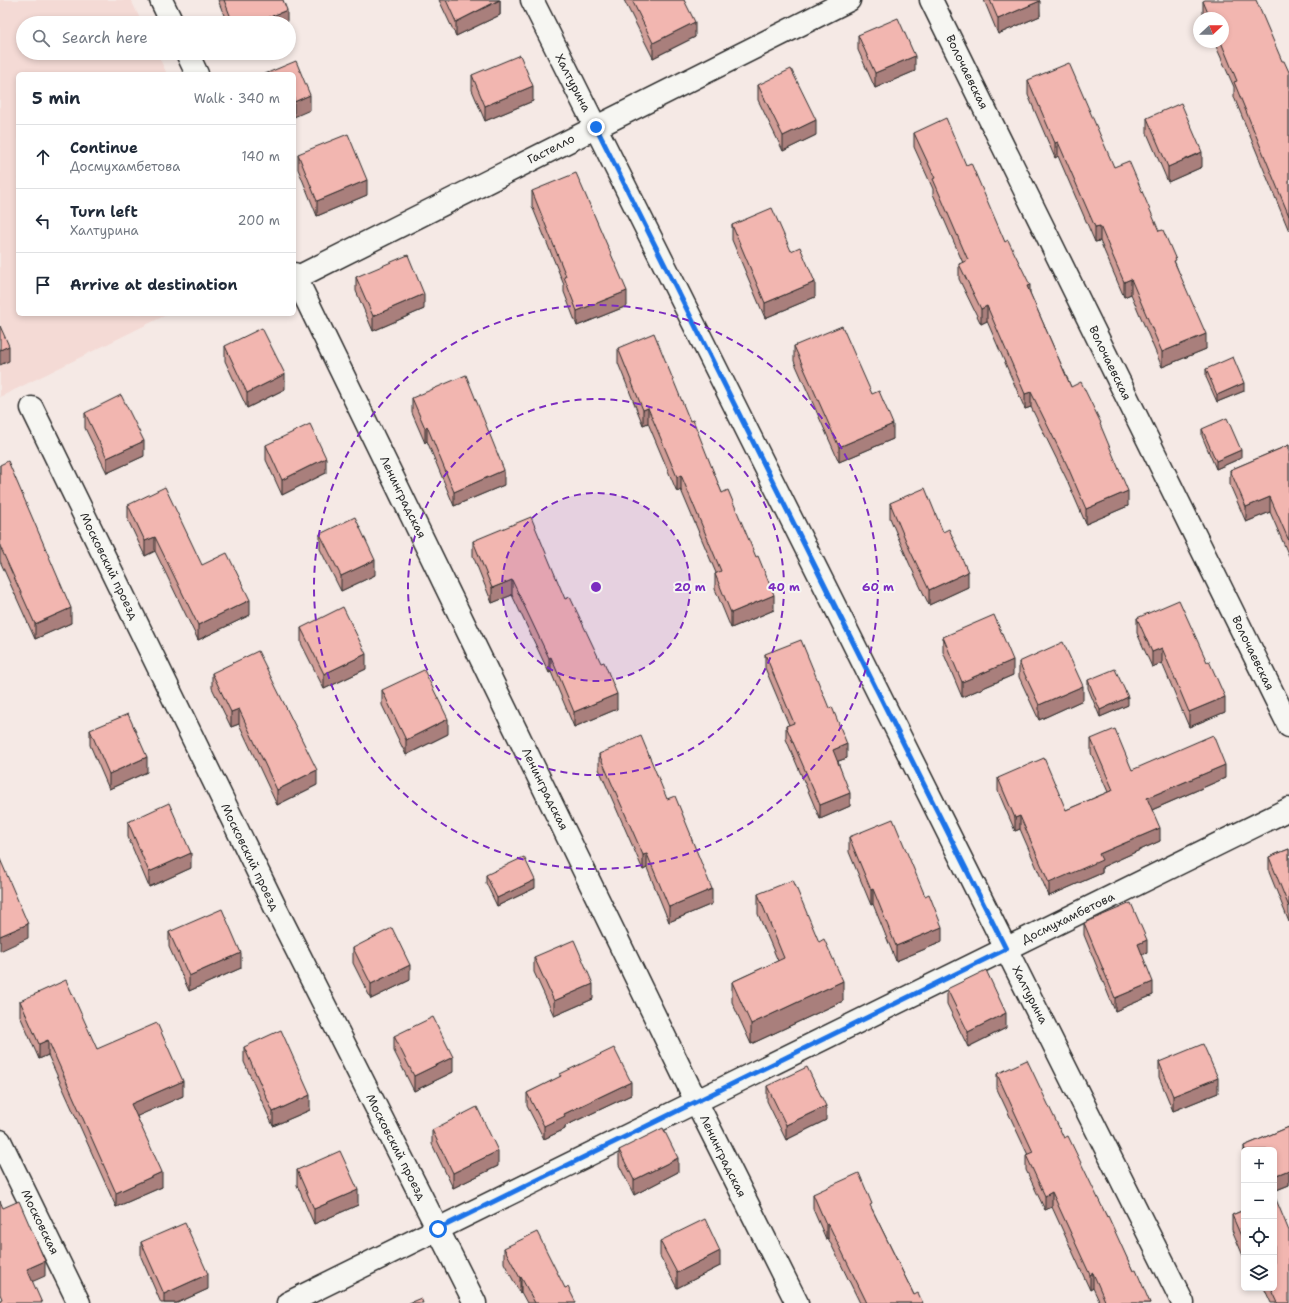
<!DOCTYPE html>
<html lang="en">
<head>
<meta charset="utf-8">
<style>
  :root { --surface:#fff; --page:#f2f2f3; --text:#1f2937; --muted:#747a83; --line:#e0e1e3 }
  body { margin:0; font-family:"Shantell Sans",sans-serif; background:var(--page); color:var(--text) }
  .controls { position:absolute; right:12px; bottom:12px; display:grid; overflow:hidden; border-radius:6px; box-shadow:0 2px 6px #0003 }
  .controls button { width:36px; height:36px; display:grid; place-items:center; padding:0; border:0; border-bottom:1px solid var(--line); background:var(--surface); color:var(--text); font:20px sans-serif }
  .compass { position:absolute; left:1193px; top:12px; width:36px; height:36px; border-radius:50%; background:var(--surface); box-shadow:0 2px 6px #0003; rotate:68deg }
  .stop { position:absolute; width:12px; height:12px; margin:-9px; border:3px solid #1a73e8; border-radius:50%; background:#fff }
  .stop.end { background:#1a73e8; border-color:#fff; box-shadow:0 1px 4px #0008 }
  .list { margin:0; padding:0; list-style:none }
  h2 { display:flex; justify-content:space-between; align-items:center; height:52px; margin:0; padding:0 16px; font-size:17px }
  h2 small { font-size:13px; font-weight:400; color:var(--muted) }
  .list li { display:grid; grid-template-columns:26px 1fr auto; gap:12px; align-items:center; box-sizing:border-box; height:64px; padding:0 16px; border-top:1px solid var(--line) }
  .list b { display:block; font-size:15px; white-space:nowrap }
  .list p { margin:0; font-size:13px; white-space:nowrap; color:var(--muted) }
  .list em { font-size:13px; font-style:normal; color:var(--muted) }
  .icon { flex:none; width:22px; height:22px; fill:none; stroke:currentColor; stroke-width:2; stroke-linecap:round; stroke-linejoin:round }
  .map { position:relative; flex:none; width:1289px; height:1303px; overflow:hidden }
  .search { position:absolute; background:var(--surface); box-shadow:0 2px 6px #0003; left:16px; top:16px; width:280px; height:44px; display:flex; align-items:center; gap:10px; box-sizing:border-box; padding:0 14px; border-radius:22px; color:var(--muted); font-size:15px }
  .panel { position:absolute; background:var(--surface); box-shadow:0 2px 6px #0003; left:16px; top:72px; width:280px; height:244px; border-radius:6px }
  .map>svg:first-child { display:block }
  .built { fill:#f4dad5 }
  .lines { fill:none; stroke-linecap:round; stroke-linejoin:round }
  .minor-casing { stroke:#2b2b2b; stroke-width:25 }
  .minor { stroke:#f6f6f2; stroke-width:22 }
  .wall { fill:#d09d97; stroke:#2b2b2b }
  .shaded-wall { fill:#a97f7b; stroke:#2b2b2b }
  .building { fill:#f2b6b0; stroke:#2b2b2b }
  .route { stroke:#1a73e8; stroke-width:5 }
  .ring { fill:none; stroke:#7b2cbf; stroke-width:2; stroke-dasharray:7 5 }
  .labels { text-anchor:middle; dominant-baseline:central; stroke-width:4; stroke-linejoin:round; paint-order:stroke }
  .street-label { font-size:12px; fill:#2b2b2b; stroke:#f6f6f2 }
  .centre { fill:#7b2cbf; stroke:#f6f6f2; stroke-width:2 }
  .ring-label { font-size:12px; text-anchor:middle; font-weight:bold; fill:#7b2cbf; stroke:#f6f6f2; stroke-width:4; stroke-linejoin:round; paint-order:stroke }
</style>
</head>
<body>
<div class="map">
<svg width="1289" height="1303" viewBox="0 0 1289 1303">
  <rect width="100%" height="100%" fill="#f5e9e5"/>
  <filter id="ink" filterUnits="userSpaceOnUse"><feTurbulence type="fractalNoise" baseFrequency=".025" numOctaves="2"/><feDisplacementMap in="SourceGraphic" scale="8" xChannelSelector="R" yChannelSelector="G"/><feConvolveMatrix kernelMatrix="1 2 1 2 8 2 1 2 1" color-interpolation-filters="sRGB"/></filter>
  <g filter="url(#ink)">
    <!-- built -->
    <path class="built" d="M0 0H131L142 23H23V53H157L167 74H18V314H168L0 397Z"/>
    <g class="lines">
      <defs>
        <path id="minor" d="M161 0 172 23
          M532 0 1183 1303
          M931 0 1289 726
          M187 53 197 74
          M294 274 696 1101 797 1303
          M296 278 849 0
          M32 408 276 909 475 1303
          M0 1141 79 1303
          M288 1303 1289 809"/>
      </defs>
      <!-- minor casing -->
      <use href="#minor" class="minor-casing"/>
      <!-- minor -->
      <use href="#minor" class="minor"/>
    </g>
    <!-- wall -->
    <path class="wall" d="M218 0H283L287 23H227Z
      M439 0H500V15L456 36Z
      M624 0H684L695 37 653 58Z
      M984 0H1039L1040 16 998 34Z
      M1203 1 1282 61 1289 72V231L1234 97V87L1214 42H1223V18H1204L1203 16Z
      M858 35 915 71 875 88 858 50Z
      M472 75 533 101 485 121 472 90Z
      M1028 80 1114 167 1159 231 1176 265 1206 349 1162 367 1131 294 1124 297 1100 241 1095 242 1058 156 1055 158 1028 95Z
      M758 85 816 135 783 151 758 100Z
      M1147 118 1202 167 1168 182 1147 133Z
      M914 133 966 165 1030 293 1071 387 1101 428 1128 506 1086 524 1067 480 1031 407 1025 409 987 321 981 324 959 279V264L963 263 933 194V189L914 147Z
      M298 154 367 195 317 216 298 169Z
      M532 191 627 306 577 326 564 292V285L532 206Z
      M732 225 791 251 815 297 765 318 732 240Z
      M356 277 424 309 373 331 356 291Z
      M225 346 285 389 247 408 225 361Z
      M794 346 872 394 893 439 839 462 794 361Z
      M618 348 690 421 774 610 731 628 715 589V574L716 573 681 490 677 492 648 423 643 425 618 363Z
      M1206 369 1244 391 1217 402 1206 377Z
      M412 398 504 485 454 506 427 441 425 443 412 413Z
      M85 413 144 456 107 473 85 428Z
      M1202 429 1241 458 1216 469 1202 436Z
      M266 445 326 473 282 495 266 460Z
      M1289 445V556L1270 512 1246 522 1230 485V470Z
      M0 465 71 623 35 639 0 561Z
      M890 503 943 532 968 587 929 605 909 563 890 518Z
      M128 505 202 565 250 615 198 640 155 551 145 556 128 520Z
      M320 534 375 575 341 591 320 549Z
      M473 541 565 599 617 709 574 727 551 672 549 673 512 595 492 603 473 556Z
      M1137 618 1225 712 1189 727 1162 663 1152 667 1137 633Z
      M301 628 366 669 324 689 301 643Z
      M943 637 1013 675 962 697 943 652Z
      M765 654 847 758 838 761 850 806 820 819 786 739V726L789 725 765 668Z
      M1019 662 1083 700 1039 720 1019 677Z
      M212 673 317 785 277 805 239 724 231 727 212 688Z
      M1088 680 1128 705 1100 717 1088 688Z
      M382 690 448 734 406 755 382 705Z
      M90 730 147 772 109 789 90 745Z
      M1091 739 1132 770 1225 778 1152 810 1160 841 1102 867V873L1049 896 1020 829 1015 831 998 791V778L1066 810 1108 792 1091 753Z
      M599 754 667 799 691 838 712 904 669 922 647 868 643 870 599 769Z
      M128 822 191 868 149 887 128 837Z
      M849 837 925 896 942 942 896 961 873 904 871 905 849 852Z
      M1289 849V922L1269 872V857Z
      M486 875 535 888 497 906 486 883Z
      M758 894 819 942 843 1001 751 1044 732 1002V982L778 961 758 914Z
      M1084 923 1147 953 1142 955 1153 995 1115 1011 1084 935Z
      M169 932 241 968 189 991 169 947Z
      M353 948 410 980 371 999 353 963Z
      M534 957 593 999 554 1016 534 972Z
      M947 989 1006 1028 968 1047 947 1004Z
      M20 1001 97 1049 183 1096 137 1116 162 1187 116 1207 48 1055 39 1059 20 1016Z
      M394 1036 453 1072 414 1091 394 1051Z
      M244 1047 310 1110 273 1126 244 1062Z
      M1159 1062 1218 1093 1173 1111 1159 1077Z
      M560 1074 631 1095 565 1126V1129L544 1139 527 1106V1093L560 1077Z
      M997 1074 1064 1138 1107 1217 1133 1271 1150 1303H1100L1093 1288 1090 1290 1052 1207 1045 1210 1026 1170V1155H1028L997 1089Z
      M767 1086 826 1120 786 1140 767 1101Z
      M1289 1127V1185L1274 1191V1150H1244V1162V1146Z
      M432 1130 498 1166 453 1188 432 1144Z
      M619 1150 678 1172 634 1195 619 1165Z
      M297 1170 358 1205 314 1224 297 1185Z
      M813 1194 872 1209 914 1295 923 1303H860L828 1238 826 1239 813 1209Z
      M1244 1210V1258L1232 1230V1215Z
      M660 1241 720 1266 677 1288 660 1256Z
      M141 1242 208 1289 177 1303H161L141 1257Z
      M504 1248 565 1288 576 1303H527L521 1292 520 1293 504 1263Z
      M1264 1288H1274L1289 1303H1271Z"/>
    <!-- shaded-wall -->
    <path class="shaded-wall" d="M500 0V15L456 36V22Z
      M1040 1V16L998 34V19Z
      M287 10V23H255Z
      M695 22V37L653 58V43Z
      M915 56V71L875 88V73Z
      M533 86V101L485 121V106Z
      M310 95V110L294 117V102Z
      M816 120V135L783 151V136Z
      M1058 142V156L1055 158V143Z
      M1202 152V167L1168 182V167Z
      M367 180V195L317 216V201Z
      M1100 226V241L1095 242V227Z
      M1131 279V294L1124 297V282Z
      M815 282V297L765 318V303Z
      M1030 285V299L1027 286Z
      M627 291V306L577 326V311Z
      M424 294V309L373 331V316Z
      M987 306V321L981 324V309Z
      M1206 334V349L1162 367V352Z
      M9 346V361L0 365V350Z
      M285 374V389L247 408V393Z
      M1244 383V391L1217 402V395Z
      M1031 392V407L1025 409V394Z
      M648 408V423L643 425V410Z
      M893 424V439L839 462V447Z
      M427 426V441L425 443V428Z
      M144 441V456L107 473V458Z
      M1241 450V458L1216 469V461Z
      M326 458V473L282 495V480Z
      M504 470V485L454 506V492Z
      M681 475V490L677 492V477Z
      M1128 491V506L1086 524V509Z
      M1270 497V512L1246 522V507Z
      M155 537V551L145 556V541Z
      M375 560V575L341 591V576Z
      M968 572V587L929 605V590Z
      M512 580V595L492 603V588Z
      M774 595V610L731 628V613Z
      M250 600V615L198 640V625Z
      M71 608V623L35 639V624Z
      M1162 648V663L1152 667V652Z
      M366 654V669L324 689V674Z
      M551 657V672L549 673V658Z
      M1013 660V675L962 697V682Z
      M1083 686V700L1039 720V705Z
      M617 694V709L574 727V712Z
      M1128 697V705L1100 717V710Z
      M1225 697V712L1189 727V712Z
      M239 709V724L231 727V712Z
      M448 719V734L406 755V740Z
      M847 744V758L833 763V750Z
      M147 757V772L109 789V774Z
      M1225 765V778L1147 812V798Z
      M317 770V785L277 805V790Z
      M850 793V806L820 819V805Z
      M1020 816V829L1015 831V818Z
      M1160 828V841L1102 867V873L1049 896V883L1099 854Z
      M191 853V868L149 887V872Z
      M647 854V868L643 870V855Z
      M535 880V888L497 906V898Z
      M712 889V904L669 922V907Z
      M873 889V904L871 905V890Z
      M28 924V938L0 951V936Z
      M942 927V942L896 961V946Z
      M1147 940V953L1138 956V944Z
      M241 953V968L189 991V976Z
      M410 965V980L371 999V984Z
      M843 981V1001L751 1044V1024Z
      M1153 982V995L1115 1011V998Z
      M593 984V999L554 1016V1001Z
      M1006 1013V1028L968 1047V1032Z
      M48 1040V1055L39 1059V1044Z
      M453 1057V1072L414 1091V1076Z
      M1218 1078V1093L1173 1111V1096Z
      M183 1081V1096L131 1119V1104Z
      M631 1082V1095L565 1126V1129L544 1139V1126L564 1114Z
      M310 1095V1110L273 1126V1112Z
      M826 1106V1120L786 1140V1125Z
      M498 1151V1166L453 1188V1173Z
      M678 1158V1172L634 1195V1180Z
      M1289 1170V1185L1274 1191V1176Z
      M162 1172V1187L116 1207V1193Z
      M358 1190V1205L314 1224V1209Z
      M1052 1192V1207L1045 1210V1196Z
      M828 1223V1238L826 1239V1224Z
      M720 1251V1266L677 1288V1273Z
      M45 1261V1276L27 1284V1269Z
      M1093 1273V1288L1090 1290V1275Z
      M208 1274V1289L177 1303H164V1294Z
      M521 1277V1292L520 1293V1278Z"/>
    <!-- building -->
    <path class="building" d="M224 0H283L287 10 255 23H233Z
      M446 0H499L456 22Z
      M632 0H684L695 22 653 43Z
      M990 0H1039L1040 1 998 19Z
      M1205 0H1256L1282 61H1284L1289 72V216L1234 82 1237 81 1221 42H1223V18H1210L1203 1Z
      M898 18 915 56 875 73 858 35Z
      M520 55 533 86 485 106 472 75Z
      M296 61 310 95 294 102V74H265Z
      M1069 63 1114 167 1129 161 1159 231 1163 230 1176 260 1174 261 1206 334 1162 352 1131 279 1124 282 1100 226 1095 227 1058 142 1055 143 1028 80Z
      M791 69 816 120 783 136 758 85Z
      M1181 103 1202 152 1168 167 1147 118Z
      M946 118 966 165 971 163 1005 242 1008 240 1030 285 1027 286 1071 387 1081 382 1101 423 1100 424 1128 491 1086 509 1067 465 1031 392 1025 394 987 306 981 309 959 264 968 260 933 179 935 178 914 133Z
      M348 134 367 180 317 201 298 154Z
      M576 173 627 291 577 311 564 277 566 276 532 191Z
      M772 208 791 251 800 247 815 282 765 303 732 225Z
      M408 255 424 294 373 316 356 277Z
      M0 326 9 346 0 350Z
      M842 326 872 394 879 391 893 424 839 447 794 346Z
      M262 328 285 374 247 393 225 346Z
      M654 333 690 421 693 420 722 493 728 490 756 557 758 556 774 595 731 613 715 574 721 571 681 475 677 477 648 408 643 410 618 348Z
      M1233 357 1244 383 1217 395 1206 369Z
      M466 375 504 470 454 492 427 426 425 428 412 398Z
      M121 395 144 441 107 458 85 413Z
      M1227 418 1241 450 1216 461 1202 429Z
      M310 424 326 458 282 480 266 445Z
      M1289 445V541L1270 497 1246 507 1230 470Z
      M8 461 71 608 35 624 0 546V465Z
      M165 487 202 565 227 553 250 600 198 625 155 537 145 541 128 505Z
      M925 488 943 532 949 529 968 572 929 590 909 548 890 503Z
      M355 517 375 560 341 576 320 534Z
      M531 517 565 599 570 597 601 663 604 662 617 694 574 712 551 657 549 658 512 580 492 588 473 541Z
      M1179 600 1207 662 1209 661 1225 697 1189 712 1162 648 1152 652 1137 618Z
      M343 607 366 654 324 674 301 628Z
      M994 615 1013 660 962 682 943 637Z
      M801 640 829 708 832 707 847 744 833 750 850 793 820 805 786 726 794 723 765 654Z
      M1063 642 1083 686 1039 705 1019 662Z
      M258 651 317 770 277 790 239 709 231 712 212 673Z
      M1115 669 1128 697 1100 710 1088 680Z
      M424 670 448 719 406 740 382 690Z
      M128 714 147 757 109 774 90 730Z
      M1115 729 1132 770 1213 735 1225 765 1147 798 1160 828 1099 854 1102 860 1049 883 1020 816 1015 818 998 778 1044 758 1066 810 1113 790 1091 739Z
      M641 736 667 799 675 796 691 835H690L712 889 669 907 647 854 643 855 599 754Z
      M169 803 191 853 149 872 128 822Z
      M893 819 925 896 929 894 942 927 896 946 873 889 871 890 849 837Z
      M1289 849V907L1269 857Z
      M524 857 535 880 497 898 486 875Z
      M0 859 28 924 0 936Z
      M793 880 819 942 824 939 843 981 751 1024 732 982 784 958 758 894Z
      M1131 903 1147 940 1138 944 1153 982 1115 998 1084 923Z
      M222 909 241 953 189 976 169 932Z
      M392 928 410 965 371 984 353 948Z
      M574 940 593 984 554 1001 534 957Z
      M986 970 1006 1013 968 1032 947 989Z
      M66 980 97 1049 157 1023 183 1081 131 1104 162 1172 116 1193 48 1040 39 1044 20 1001Z
      M433 1017 453 1057 414 1076 394 1036Z
      M281 1030 310 1095 273 1112 244 1047Z
      M1203 1044 1218 1078 1173 1096 1159 1062Z
      M614 1048 631 1082 564 1114 565 1116 544 1126 527 1093 561 1076 560 1074Z
      M1027 1060 1064 1138 1068 1136 1107 1217 1108 1216 1133 1271 1136 1270 1150 1303H1106L1093 1273 1090 1275 1052 1192 1045 1196 1026 1155 1033 1152 997 1074Z
      M807 1067 826 1106 786 1125 767 1086Z
      M477 1107 498 1151 453 1173 432 1130Z
      M1289 1127V1170L1274 1176V1150H1245L1244 1146Z
      M663 1128 678 1158 634 1180 619 1150Z
      M340 1151 358 1190 314 1209 297 1170Z
      M859 1173 872 1204 870 1205 914 1295 918 1293 923 1303H867L828 1223 826 1224 813 1194Z
      M1275 1197 1289 1231V1303H1278L1271 1288H1274V1198Z
      M0 1201 3 1208 19 1201 45 1261 27 1269 42 1303H0V1300L2 1299 0 1294Z
      M1244 1210V1243L1232 1215Z
      M705 1219 720 1251 677 1273 660 1241Z
      M185 1223 208 1274 164 1294 141 1242Z
      M537 1232 565 1288 568 1287 576 1303H535L521 1277 520 1278 504 1248Z
      M421 1298 423 1303H409Z"/>
  </g>
  <g class="lines" filter="url(#ink)">
    <!-- route -->
    <path class="route" d="M438 1229 1006 949 596 127"/>
  </g>
  <!-- distance rings -->
  <circle cx="596" cy="587" r="94" fill="#7b2cbf" fill-opacity=".12"/>
  <g class="ring">
    <circle cx="596" cy="587" r="94"/>
    <circle cx="596" cy="587" r="188"/>
    <circle cx="596" cy="587" r="282"/>
  </g>
  <g class="labels">
    <!-- street labels -->
    <g class="street-label">
      <text transform="translate(967 72) rotate(64)">Волочаевская</text>
      <text transform="translate(573 83) rotate(63)">Халтурина</text>
      <text transform="translate(551 149) rotate(-27)">Гастелло</text>
      <text transform="translate(1110 363) rotate(64)">Волочаевская</text>
      <text transform="translate(403 497) rotate(64)">Ленинградская</text>
      <text transform="translate(109 566) rotate(64)">Московский проезд</text>
      <text transform="translate(1253 653) rotate(64)">Волочаевская</text>
      <text transform="translate(545 789) rotate(64)">Ленинградская</text>
      <text transform="translate(250 857) rotate(64)">Московский проезд</text>
      <text transform="translate(1068 918) rotate(-26)">Досмухамбетова</text>
      <text transform="translate(1030 995) rotate(63)">Халтурина</text>
      <text transform="translate(396 1147) rotate(63)">Московский проезд</text>
      <text transform="translate(723 1156) rotate(64)">Ленинградская</text>
      <text transform="translate(40 1222) rotate(64)">Московская</text>
    </g>
  </g>
  <circle cx="596" cy="587" r="6" class="centre"/>
  <g class="ring-label">
    <text x="690" y="591">20 m</text>
    <text x="784" y="591">40 m</text>
    <text x="878" y="591">60 m</text>
  </g>
</svg>
<div class="controls">
<button>+</button>
<button>−</button>
<button><svg class="icon" aria-label="locate" viewBox="0 0 24 24"><circle cx="12" cy="12" r="6"/><path d="M12 2v4M12 18v4M2 12h4M18 12h4"/></svg></button>
<button><svg class="icon" aria-label="layers" viewBox="0 0 24 24"><path d="M12 4l9 5-9 5-9-5zM3 14l9 5 9-5"/></svg></button>
</div>
<svg class="compass" viewBox="-18 -18 36 36"><path d="M0-13l5 13h-10z" fill="#e53935"/><path d="M0 13l5-13h-10z" fill="#747a83"/></svg>
<div class="stop" style="left:438px;top:1229px"></div>
<div class="stop end" style="left:596px;top:127px"></div>
<div class="search"><svg class="icon" aria-label="search" viewBox="0 0 24 24"><circle cx="10" cy="10" r="6"/><path d="M15 15l6 6"/></svg>Search here</div>
<section class="panel">
<h2>5 min<small>Walk · 340 m</small></h2>
<ul class="list">
<li><svg class="icon" aria-label="ahead" viewBox="0 0 24 24"><path d="M12 20V5M6 11l6-6 6 6"/></svg><div><b>Continue</b><p>Досмухамбетова</p></div><em>140 m</em></li>
<li><svg class="icon" aria-label="left" viewBox="0 0 24 24"><path d="M17 20v-9H6M10 6l-5 5 5 5"/></svg><div><b>Turn left</b><p>Халтурина</p></div><em>200 m</em></li>
<li><svg class="icon" aria-label="arrive" viewBox="0 0 24 24"><path d="M6 21V4h12l-3 4 3 4H6"/></svg><div><b>Arrive at destination</b></div></li>
</ul>
</section>
</div>
</body>
</html>
